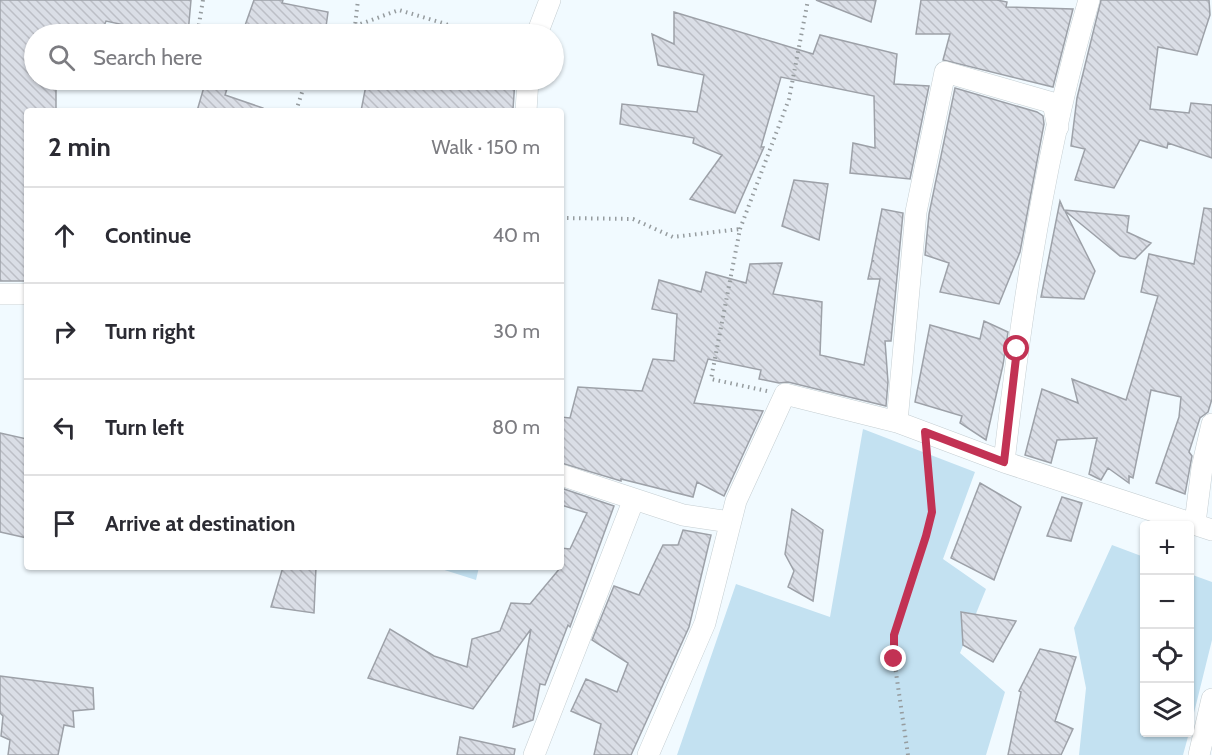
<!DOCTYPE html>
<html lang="en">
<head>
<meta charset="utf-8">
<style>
  :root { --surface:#fff; --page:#f7f7f7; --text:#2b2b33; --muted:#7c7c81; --line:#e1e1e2 }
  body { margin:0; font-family:Cabin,sans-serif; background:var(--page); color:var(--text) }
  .controls { position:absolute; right:18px; bottom:18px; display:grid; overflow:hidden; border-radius:6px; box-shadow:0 2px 4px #0004 }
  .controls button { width:54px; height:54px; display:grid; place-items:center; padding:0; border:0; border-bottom:2px solid var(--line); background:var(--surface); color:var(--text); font:30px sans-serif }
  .stop { position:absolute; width:18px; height:18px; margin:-14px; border:4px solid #c23254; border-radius:50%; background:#fff }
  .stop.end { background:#c23254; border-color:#fff; box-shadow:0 2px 6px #0008 }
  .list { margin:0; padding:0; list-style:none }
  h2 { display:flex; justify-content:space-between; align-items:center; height:78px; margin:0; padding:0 24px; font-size:26px }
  h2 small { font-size:20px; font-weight:400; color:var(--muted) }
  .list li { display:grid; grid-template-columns:39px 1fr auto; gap:18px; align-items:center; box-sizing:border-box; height:96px; padding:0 24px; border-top:2px solid var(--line) }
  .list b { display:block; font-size:22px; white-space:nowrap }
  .list em { font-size:20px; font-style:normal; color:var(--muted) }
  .icon { flex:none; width:33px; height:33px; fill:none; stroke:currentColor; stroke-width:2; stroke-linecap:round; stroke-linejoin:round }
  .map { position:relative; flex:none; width:1212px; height:755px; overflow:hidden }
  .search { position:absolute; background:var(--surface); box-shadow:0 2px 4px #0004; left:24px; top:24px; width:540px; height:66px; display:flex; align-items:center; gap:15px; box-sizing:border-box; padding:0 21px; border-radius:33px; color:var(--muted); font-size:22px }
  .panel { position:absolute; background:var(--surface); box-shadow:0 2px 4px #0004; left:24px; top:108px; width:540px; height:462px; border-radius:6px }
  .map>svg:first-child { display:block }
  .green { fill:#c3e1f1 }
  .building { fill:url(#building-back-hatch); stroke:#9da1a8; stroke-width:1.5 }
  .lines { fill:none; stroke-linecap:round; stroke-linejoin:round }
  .minor-casing { stroke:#c5ced2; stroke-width:22 }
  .path { stroke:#969c9f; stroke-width:4; stroke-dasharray:1.5 4.5; stroke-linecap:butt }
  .minor { stroke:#fff; stroke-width:21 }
  .route { stroke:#c23254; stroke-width:8 }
</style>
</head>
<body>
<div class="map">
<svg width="1212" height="755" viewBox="0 0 1212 755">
  <defs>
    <pattern id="building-back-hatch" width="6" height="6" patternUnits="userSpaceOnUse" patternTransform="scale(1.5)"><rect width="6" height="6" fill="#dadee6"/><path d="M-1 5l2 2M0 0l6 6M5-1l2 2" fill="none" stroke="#bcbfc6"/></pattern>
  </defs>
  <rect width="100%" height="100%" fill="#f1faff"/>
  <!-- green -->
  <path class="green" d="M863 429 975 472 943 559 986 589 960 653 1005 692 986 755H677L736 584 830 617Z
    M1112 545 1144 557V732L1189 733 1183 755H1079L1086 688 1074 628Z
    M435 567H479L476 580Z
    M1190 574 1212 582V640L1190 729Z"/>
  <!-- building -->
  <path class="building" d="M0 0H191L188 34H166L106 21 101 34H34V80H56V111H27V281H0Z
    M254 0H283L282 3 328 12 325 34H242Z
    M816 0H876L871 22Z
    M921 0H997L1007 2 1006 7 1073 9 1053 87 943 60 950 34H916Z
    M1101 0H1209L1210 15 1197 55 1158 47 1150 109 1189 113 1191 103 1212 105V158L1168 143 1167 148 1140 140 1114 188 1075 180 1085 149 1071 146 1077 98Z
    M674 12 813 54 820 35 897 54 894 84 929 86 910 179 850 173 853 143 875 148 874 96 781 77 761 147H764L735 213 690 199 722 155 693 143 694 138 620 124 622 104 697 112 704 75 658 65 652 34 674 44Z
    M206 80H230L225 95 263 108V111H197Z
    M367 80H421L480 89 481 80H515L513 109 361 111Z
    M955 88 1037 112 1043 116 1044 124 1020 252 999 304 940 292 949 263 925 255 929 214Z
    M794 180 828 184 819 240 782 226Z
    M1060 201 1064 210 1129 216 1127 232 1151 243 1135 259 1120 256 1065 211 1095 271 1084 299 1041 297Z
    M1204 208 1212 209V399L1208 412 1200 418 1189 452 1192 456 1185 494 1156 483 1179 417 1181 397 1151 390 1133 478 1129 476V483L1108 468 1101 480 1089 474 1097 438 1057 440 1051 463 1025 455 1042 389 1078 403 1072 379 1126 400 1158 296 1141 292 1149 254 1194 264Z
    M882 209 903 213 891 341H885L888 382 886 406 788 382 779 383 759 379 761 370 708 359 694 403 763 411 724 496 697 482 693 497 621 479V481L561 463V417L570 418 578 387 642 391 653 359 674 361 677 314 652 309 659 280 701 292 706 272 746 283 750 264 782 263 773 294 822 302 820 355 864 365 880 279H868L872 261H874L872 260Z
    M984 321 1008 332 1003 365 986 440 960 423 962 416 915 402 930 325 980 339Z
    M0 433 27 439V538L0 532Z
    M980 483 1021 507 994 580 951 558Z
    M561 488 614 506 570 627 568 625 545 685 540 684 533 720 513 727 531 629 473 709 368 678 390 629 434 656 467 667 472 639 500 631 511 603 530 604 561 567V548L570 549 587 513 561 505Z
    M1062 497 1082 503 1071 541 1047 536Z
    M792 509 823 530 813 601 788 587 794 571 785 554Z
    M683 530 711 535 689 627 631 755H594L601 724 571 711 586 679 617 692 628 663 592 640 614 586 639 595 663 545H678Z
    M283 567H316L314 613 271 607Z
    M961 612 1016 621 993 662 963 645Z
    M1040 649 1076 657 1055 721 1073 729 1061 755H1008L1021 692 1019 691Z
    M0 676 93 688 94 709 73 711 74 727 64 725 58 755H8L10 740 1 736 3 716 0 713Z
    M460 737 515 749 514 755H457Z"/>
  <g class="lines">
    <defs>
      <path id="minor" d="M537 34 550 0
        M526 111 528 80
        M0 294H27
        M897 422 916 212 945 72 1053 103 1058 127
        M1004 462C1022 306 1045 151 1089 0
        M561 475 683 515 730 522
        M1195 523 1202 468 1212 424
        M534 755 634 499
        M648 755 705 623 736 501 785 394 897 422 1004 462 1212 530
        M1199 755 1212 699"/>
    </defs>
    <!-- minor casing -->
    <use href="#minor" class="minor-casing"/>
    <!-- path -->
    <path class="path" d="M203 0 198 30 209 34
      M355 26 399 10 446 24 467 34
      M350 34 355 26 358 0
      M296 111 306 80
      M561 218 633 219 673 237 740 229
      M767 391 711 379 740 229 789 99 808 0
      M908 755 894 659V635L926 536 931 511 927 454"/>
    <!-- minor -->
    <use href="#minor" class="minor"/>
  </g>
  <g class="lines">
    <!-- route -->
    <path class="route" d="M894 659V635L926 536 932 512 925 432 1004 462 1017 349"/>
  </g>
</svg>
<div class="controls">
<button>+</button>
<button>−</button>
<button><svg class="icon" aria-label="locate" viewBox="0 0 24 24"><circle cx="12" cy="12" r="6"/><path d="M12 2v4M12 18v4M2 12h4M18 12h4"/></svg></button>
<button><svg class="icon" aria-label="layers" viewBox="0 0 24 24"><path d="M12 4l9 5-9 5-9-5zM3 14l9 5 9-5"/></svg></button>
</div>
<div class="stop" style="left:1017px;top:349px"></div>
<div class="stop end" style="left:894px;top:659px"></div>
<div class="search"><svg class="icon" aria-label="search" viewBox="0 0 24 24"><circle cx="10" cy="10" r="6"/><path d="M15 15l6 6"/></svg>Search here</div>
<section class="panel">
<h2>2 min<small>Walk · 150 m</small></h2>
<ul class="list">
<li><svg class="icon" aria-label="ahead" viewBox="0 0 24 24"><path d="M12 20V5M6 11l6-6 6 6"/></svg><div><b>Continue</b></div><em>40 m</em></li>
<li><svg class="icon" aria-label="right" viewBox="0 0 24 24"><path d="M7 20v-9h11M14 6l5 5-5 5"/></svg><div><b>Turn right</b></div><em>30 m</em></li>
<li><svg class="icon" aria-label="left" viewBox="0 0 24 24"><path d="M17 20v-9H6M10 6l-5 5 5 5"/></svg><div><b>Turn left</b></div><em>80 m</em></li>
<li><svg class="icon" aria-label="arrive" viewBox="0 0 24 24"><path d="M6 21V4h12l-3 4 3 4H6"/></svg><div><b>Arrive at destination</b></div></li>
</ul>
</section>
</div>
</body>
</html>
